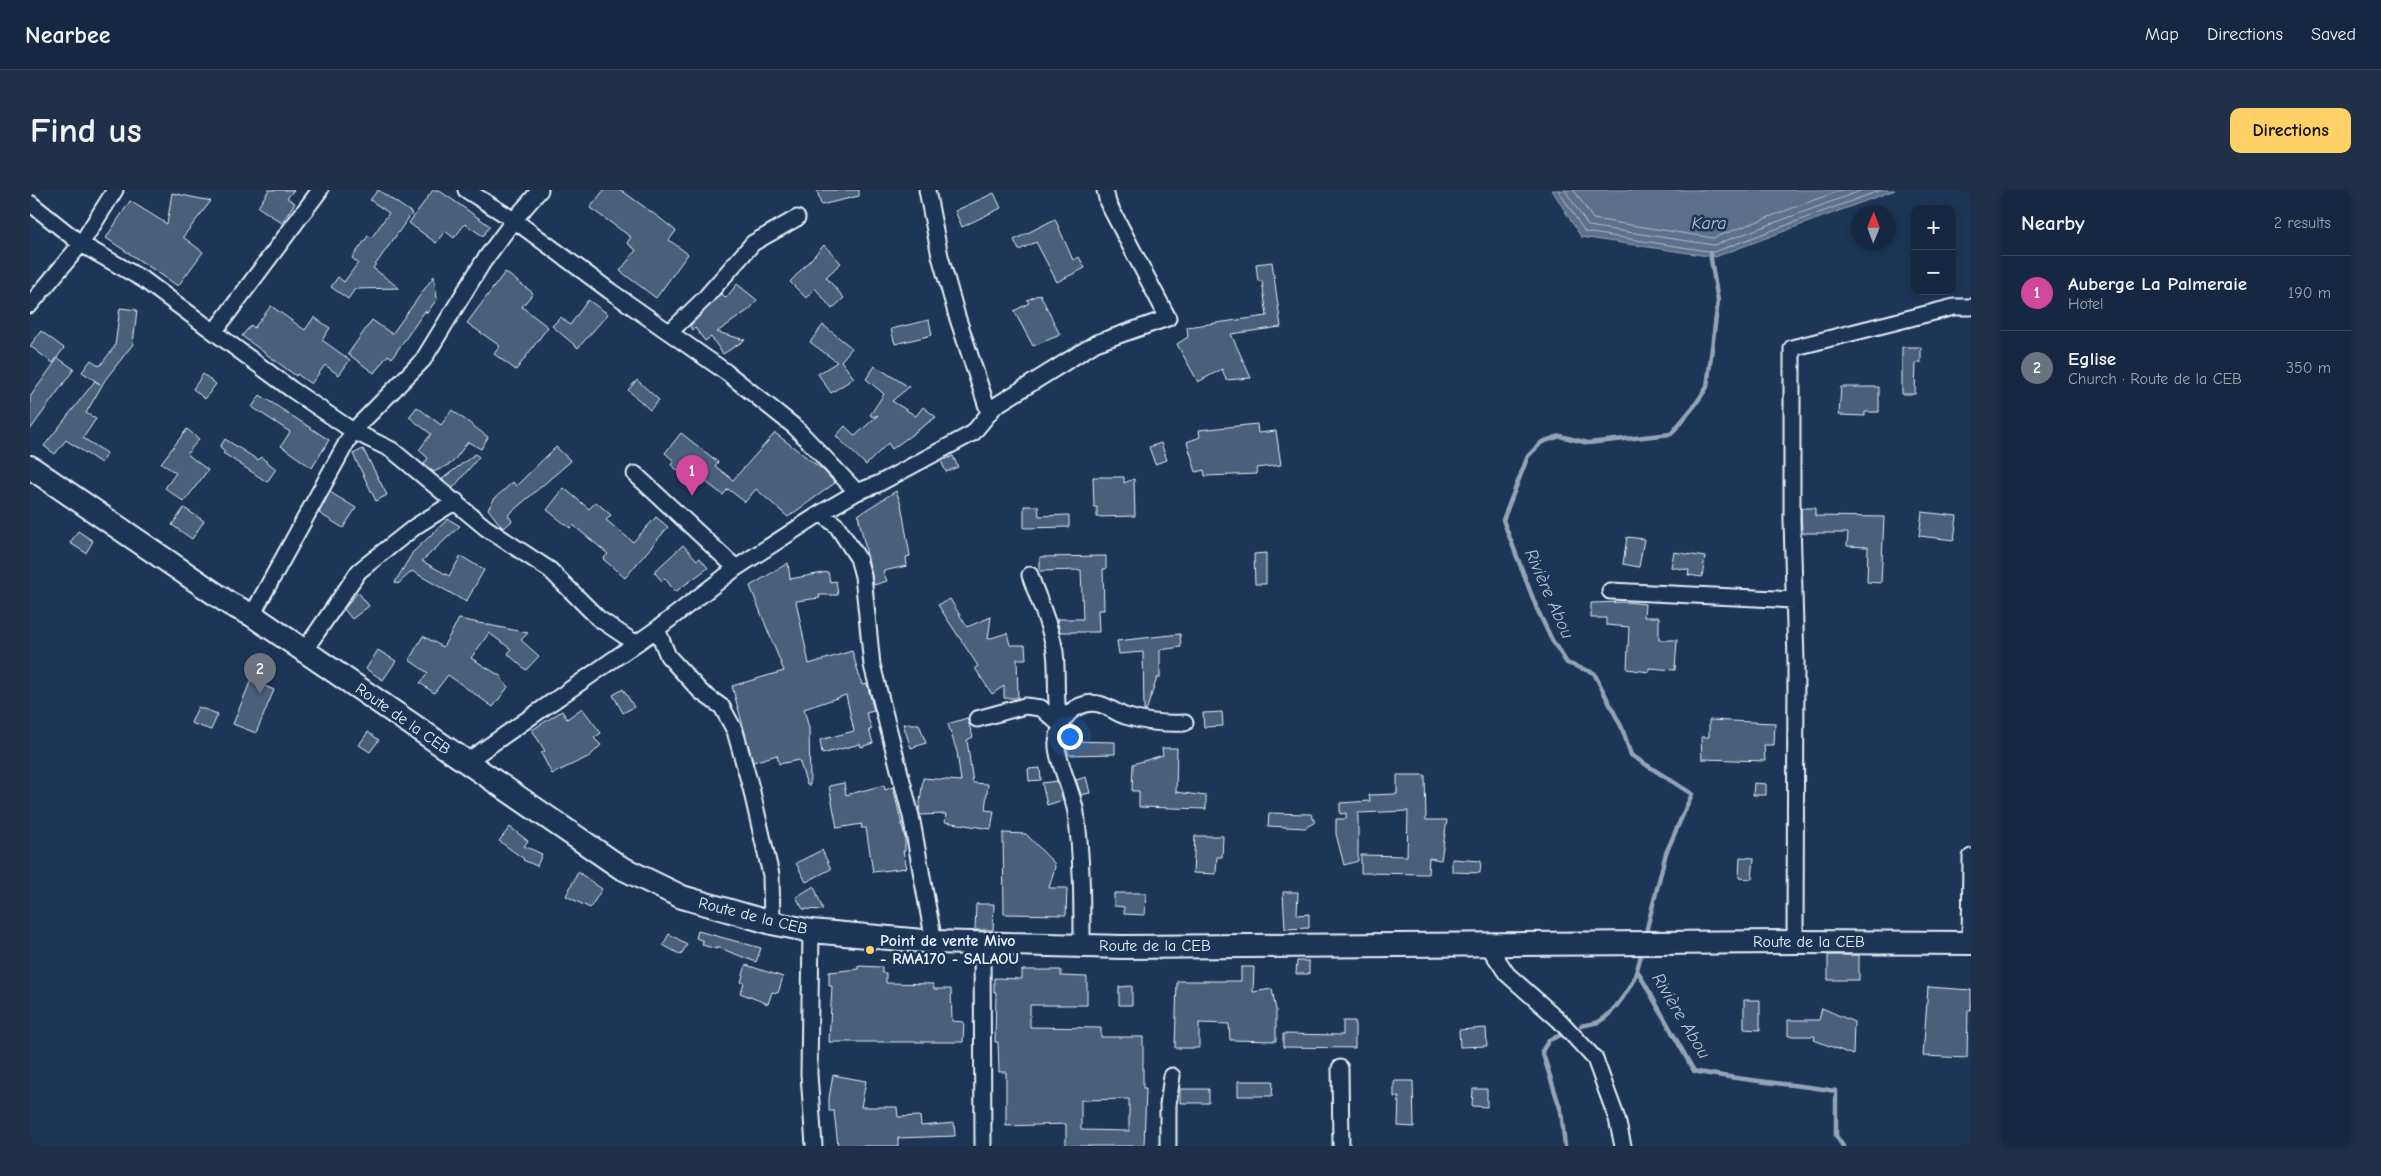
<!DOCTYPE html>
<html lang="en">
<head>
<meta charset="utf-8">
<style>
  :root { --surface:#162841; --page:#1f3048; --text:#f1f3f6; --muted:#9ea6b1; --line:#35445a; --accent:#ffd166 }
  body { margin:0; font-family:"Comic Neue",sans-serif; background:var(--page); color:var(--text) }
  .controls { position:absolute; right:15px; top:15px; display:grid; overflow:hidden; border-radius:10px; box-shadow:0 2px 8px #0003 }
  .controls button { width:45px; height:45px; display:grid; place-items:center; padding:0; border:0; border-bottom:1px solid var(--line); background:var(--surface); color:var(--text); font:25px sans-serif }
  .compass { position:absolute; left:1821px; top:15px; width:45px; height:45px; border-radius:50%; background:var(--surface); box-shadow:0 2px 8px #0003; rotate:1deg }
  .you { position:absolute; left:1039px; top:546px; width:18px; height:18px; margin:-12px; border:4px solid #fff; border-radius:50%; background:#1a73e8; box-shadow:0 0 0 8px #1a73e833 }
  .badge { display:grid; place-items:center; width:32px; height:32px; border-radius:50%; background:var(--accent); color:#fff; font-size:16px; font-weight:700 }
  .pin { position:absolute; translate:-50% -41px; filter:drop-shadow(0 1px 2px #0008) }
  .pin::after { content:''; position:absolute; top:26px; width:18px; height:15px; background:inherit; clip-path:polygon(0 0,100% 0,50% 100%) }
  .list { margin:0; padding:0; list-style:none }
  h2 { display:flex; justify-content:space-between; align-items:center; height:65px; margin:0; padding:0 20px; font-size:21px }
  h2 small { font-size:16px; font-weight:400; color:var(--muted) }
  .list li { display:grid; grid-template-columns:32px 1fr auto; gap:15px; align-items:center; box-sizing:border-box; height:75px; padding:0 20px; border-top:1px solid var(--line) }
  .list b { display:block; font-size:19px; white-space:nowrap }
  .list p { margin:0; font-size:16px; white-space:nowrap; color:var(--muted) }
  .list em { font-size:16px; font-style:normal; color:var(--muted) }
  .map { position:relative; flex:none; width:1941px; height:956px; overflow:hidden; border-radius:10px }
  header { display:flex; align-items:center; gap:30px; box-sizing:border-box; height:70px; padding:0 25px; background:var(--surface); border-bottom:1px solid var(--line) }
  header strong { font-size:24px }
  nav { display:flex; gap:28px; margin-inline-start:auto; font-size:18px }
  .intro { display:flex; align-items:center; justify-content:space-between; box-sizing:border-box; height:120px; padding:0 30px }
  h1 { margin:0; font-size:35px }
  .button { padding:12px 22px; border-radius:10px; background:var(--accent); color:#111; font-size:18px; font-weight:700 }
  main { display:flex; gap:30px; padding:0 30px }
  aside { flex:1; background:var(--surface); border-radius:10px; box-shadow:0 2px 8px #0003 }
  .map>svg:first-child { display:block }
  .water { fill:#5d7089; stroke:#95a4b5 }
  .lines { fill:none; stroke-linecap:round; stroke-linejoin:round }
  .shore { stroke:#b0bdcc; stroke-width:1 }
  .stream { stroke:#95a4b5; stroke-width:4.5 }
  .building { fill:#495e7a; stroke:#e8f1f8; fill-rule:evenodd }
  .street-casing { stroke:#e8f1f8; stroke-width:19 }
  .secondary-casing { stroke:#e8f1f8; stroke-width:26 }
  .street { stroke:#1d3557; stroke-width:15 }
  .secondary { stroke:#1d3557; stroke-width:22 }
  .poi-dot { fill:#ffd166; stroke:#1d3557; stroke-width:2 }
  .labels { text-anchor:middle; dominant-baseline:central; stroke-width:5; stroke-linejoin:round; paint-order:stroke }
  .street-label { font-size:16px; fill:#e8f1f8; stroke:#1d3557 }
  .poi-label { font-size:16px; font-weight:bold; fill:#e8f1f8; stroke:#1d3557; text-anchor:start }
  .water-label { font-size:18px; font-style:italic; fill:#b7c4d1; stroke:#1d3557 }
</style>
</head>
<body>
<header>
<strong>Nearbee</strong>
<nav><a>Map</a><a>Directions</a><a>Saved</a></nav>
</header>
<div class="intro"><h1>Find us</h1><a class="button">Directions</a></div>
<main>
<div class="map">
<svg width="1941" height="956" viewBox="0 0 1941 956">
  <rect width="100%" height="100%" fill="#1d3557"/>
  <filter id="ink" filterUnits="userSpaceOnUse"><feTurbulence type="fractalNoise" baseFrequency=".02" numOctaves="2"/><feDisplacementMap in="SourceGraphic" scale="10" xChannelSelector="R" yChannelSelector="G"/><feConvolveMatrix kernelMatrix="1 2 1 2 8 2 1 2 1" color-interpolation-filters="sRGB"/></filter>
  <g filter="url(#ink)">
    <!-- water -->
    <path class="water" d="M1522 0H1865L1685 67 1551 47Z"/>
    <g class="lines">
      <!-- shore -->
      <path class="shore" d="M1528 0 1555 42 1684 62 1851 0
        M1535 0 1558 36 1684 55 1833 0
        M1544 0 1563 29 1683 48 1811 0"/>
      <!-- stream -->
      <path class="stream" d="M1615 746 1636 663 1662 604 1601 565 1592 538 1564 483 1537 473 1522 450 1507 419 1473 330 1498 266 1512 252 1530 246 1558 253 1641 244 1665 215 1677 197 1688 111 1680 63
        M1612 761 1607 780 1664 881C1711 891 1759 893 1806 901V946L1813 956
        M1551 836C1557 834 1566 834 1570 831 1584 823 1603 795 1607 780
        M1531 845 1519 850 1512 861 1531 921 1535 956"/>
    </g>
    <!-- building -->
    <path class="building" d="M239 0H264L257 8 265 13 252 33 228 17Z
      M348 0 382 23 343 78 369 98 325 99 318 109 301 97 308 87 314 92 328 73 322 68 338 46 342 47 359 23 340 10Z
      M403 0H408L420 8 460 36 453 46 435 34 424 48 415 41 406 53 379 33Z
      M574 0H591L631 29 646 41 639 50 658 64 626 108 590 81 606 60 597 53 601 47 560 18Z
      M787 0H829V6L791 15Z
      M142 3 181 11 153 47 173 62 148 96 76 48 100 11 137 34Z
      M964 3 971 18 932 37 925 21Z
      M1025 29 1043 70 1049 67 1055 78 1027 92 1006 52 989 60 984 50Z
      M794 55 811 73 796 87 814 108 802 119 785 98 776 108 760 92Z
      M1242 72 1251 137 1201 144 1221 188 1196 190 1192 179 1168 192 1147 154 1158 147 1157 137 1237 126 1232 91H1228L1226 74Z
      M475 82 503 103 492 117 518 137 486 180 464 164 470 156 437 133Z
      M404 86 407 109 397 123 395 121 362 168 358 165 344 183 318 164 342 130 362 144Z
      M707 94 727 110 720 119 687 142 715 150 693 164 681 147 675 151 665 138 663 140 660 136 691 103 696 108Z
      M1010 104 1030 145 1003 156 984 121 999 113 997 110Z
      M558 110 578 124 548 158 522 136 531 127 540 135Z
      M241 116 275 140 284 127 300 138 292 150 320 170 309 185 295 175 281 194 267 184 266 186 212 146 221 135 224 138Z
      M90 118 107 120 103 154 75 190 56 223 66 229 53 248 77 263 71 273 36 250 25 264 14 256 65 191 70 194 52 182 61 170 70 176 85 156Z
      M899 130 902 145 865 154 861 139Z
      M793 135 822 158 811 171 824 188 801 203 788 184 807 172 780 152Z
      M11 141 34 158 23 173 0 156Z
      M1872 157H1891V173H1886L1885 204H1872Z
      M28 168 44 179 0 240V207Z
      M845 176 879 197 862 211 886 226 893 217 906 227 862 259 858 253 836 275 806 246 815 236 825 246 848 225 843 227 840 225 854 204 836 189Z
      M173 184 186 194 175 209 163 199Z
      M607 190 629 210 620 220 598 200Z
      M1811 197H1849V222H1835V226L1809 225Z
      M230 205 299 250 282 278 251 256 260 242 222 217Z
      M387 217 411 235 422 220 458 247 451 259 438 252 422 273 404 282 394 274 398 268 389 260 401 244 379 227Z
      M1227 234 1228 243 1246 241 1251 275 1226 278 1227 284 1175 286 1174 280 1166 282 1157 252 1170 247 1169 240Z
      M157 239 169 249 157 264 178 280 154 312 135 298 146 283 131 273Z
      M651 243 688 272 685 276 703 290 745 243 793 280 805 293 758 327 726 299 715 312 698 299 693 305 667 285 661 291 641 275 644 271 635 263Z
      M195 249 228 270 231 267 246 279 237 292 193 263 195 261 190 257Z
      M1131 253 1137 270 1125 274 1119 257Z
      M526 257 541 271 478 325 482 331 474 338 471 336 458 319 465 308 483 292 486 296Z
      M333 259 357 305 346 311 323 264Z
      M445 264 449 267 423 298 412 289Z
      M923 266 928 277 916 282 911 271Z
      M1063 287H1094V293L1104 289 1105 326 1067 327V317H1064Z
      M534 298 559 319 566 312 581 325 576 330 603 352 626 327 638 337 595 388 573 369 578 364 543 335 540 338 517 320Z
      M866 301 871 314 880 366 876 367 877 376 853 381 857 391 844 395 828 325Z
      M300 302 326 318 313 338 289 323Z
      M994 316H1008L1009 326 1039 325V337L994 338Z
      M154 318 174 331 162 349 142 335Z
      M1771 318H1785V326L1854 327 1851 393 1837 392 1838 357 1817 356 1818 343H1772Z
      M1892 322 1927 326 1924 350 1889 346Z
      M418 329 430 336 392 371 419 386 431 366 454 380 436 412 382 381 368 394 365 392 383 362Z
      M48 341 63 351 56 363 40 353Z
      M1597 347 1614 349 1609 377 1593 374Z
      M653 355 667 370 670 368 678 378 645 402 635 388 632 391 624 382Z
      M1644 362 1675 367 1672 387 1658 385 1659 380 1641 377Z
      M1236 363V394H1225L1224 364Z
      M1076 366V379H1073L1074 420H1068L1069 442H1030L1027 429H1053L1051 380 1010 381V367Z
      M758 373 760 389 798 382 800 392 806 391 808 405H789L790 408 766 411 779 474 822 461 832 495 837 494 844 521 836 523 842 539 839 540 843 553 831 557 830 554 792 564 790 550 824 541 816 505 774 519 779 538 780 595H777L769 570 749 574 747 565 723 572 702 496 754 481 720 396Z
      M328 402 339 416 322 429 314 419Z
      M920 409 937 437 961 427 958 449 977 443 980 455H995L996 469H987L988 508H974V496L962 504 952 489 945 478 948 476 908 415Z
      M1596 412 1615 414 1614 427H1629V450H1647L1645 480 1619 478V482L1597 479 1599 437 1576 435V428H1561V413Z
      M429 429 498 443 491 450 509 466 496 480 478 464 481 459 459 443 441 468 472 487 471 489 478 497 463 517 418 485 404 503 390 493 398 483 379 470 393 446 413 457Z
      M1150 444 1151 457 1130 460V488H1127L1116 521 1114 520 1113 462 1089 464 1087 451Z
      M348 460 366 471 353 490 336 479Z
      M221 490 244 500 226 543 203 534Z
      M593 499 604 517 593 523 583 505Z
      M168 517 188 524 181 540 161 533Z
      M552 518 571 543 564 548 571 555 560 566 522 584 511 563 515 561 502 540 532 521 537 529Z
      M1192 522 1193 536 1174 537 1173 523Z
      M937 528 943 547 937 550 943 593 958 594 955 620 964 621 961 639 915 632 916 624 890 625 889 621 893 588 931 591 927 562 918 534Z
      M1679 530 1745 533 1744 555H1734L1735 571 1672 569 1671 547H1679Z
      M873 534H889L896 553 881 558Z
      M338 542 349 550 340 562 329 555Z
      M1038 551 1085 552V564L1038 565Z
      M1132 558H1147L1146 602 1176 606V619L1109 617V601H1102L1103 574 1133 565Z
      M1010 578 1011 590 999 591 998 579Z
      M1367 585H1395L1396 630H1417L1411 670 1399 668 1398 684 1331 683V665L1377 666 1378 621 1328 623V671L1314 675 1306 644V629H1316V623L1310 624V613L1340 611 1339 605 1367 604Z
      M1056 587 1060 603 1051 605 1046 590Z
      M1027 591 1033 610 1017 615 1012 593Z
      M814 593 816 605 854 595 855 600 863 597 875 648V661H873L877 678 843 682 836 638H831L832 634 807 638 799 596Z
      M1724 593 1736 594V605H1723Z
      M1239 623 1281 624 1285 632 1275 638 1238 636Z
      M480 637 498 651 494 656 512 664 507 676 493 670 494 669 469 651Z
      M973 643 996 644 1024 673 1025 677 1019 698H1037L1036 725 974 724Z
      M1165 646H1193L1192 667H1187L1186 684 1163 683Z
      M792 660 801 679 776 692 766 673Z
      M1710 667 1724 668 1722 689 1709 688Z
      M1422 669 1451 671 1450 683 1422 682Z
      M548 682 572 699 560 718 536 706Z
      M784 696 793 720 773 719 766 707Z
      M1253 702H1268L1267 725 1279 724V738L1255 739Z
      M1084 703H1116L1115 725 1094 724V717L1084 716Z
      M946 714H964L963 740H945Z
      M668 741 731 758 726 772 687 757V759L672 755 673 751 666 748Z
      M639 744 657 754 651 765 633 755Z
      M1798 765H1829V790H1798Z
      M1267 771H1279V784H1266Z
      M716 775 753 787 748 803 742 802 738 814 710 803 714 793 711 792Z
      M828 776 852 777V783H856V793L903 794 904 799H921L922 831 934 832 933 852H799L802 796H799V782L828 779Z
      M1211 777H1224L1223 802 1242 799 1246 820V851L1200 850 1199 834 1169 833V858H1145L1147 791H1211Z
      M992 780H1031V786L1057 787V815H1000V837L1071 838V847H1113V898H1116L1114 956H1036V934L976 936V882H969L968 852H965L966 802H964V788L992 789ZM1099 909V941L1051 940V910Z
      M1102 796V815H1089V797Z
      M1898 797 1941 800V820H1938L1937 868 1893 866Z
      M1714 810H1730V840L1714 839Z
      M1792 818 1824 832 1823 865 1784 850 1785 846H1758V830H1789Z
      M1313 831H1325V858L1253 857V844L1313 845Z
      M1456 838 1457 856 1430 857 1429 840Z
      M803 885 836 891 831 917H867L868 927 890 926 891 936 924 933 925 946 868 948V956H808L804 921H799V908Z
      M1208 891H1243L1242 906H1208Z
      M1364 891H1383L1384 937 1368 936 1369 907H1364Z
      M1150 899H1179V913H1150Z
      M1443 899H1457V917L1442 916Z"/>
    <g class="lines">
      <defs>
        <path id="street" d="M436 0 484 30 580 101 696 182 765 237 827 302
          M510 0 484 30 453 72 393 170 323 241 362 260 456 338 520 380 568 428 605 453
          M897 0 910 66 927 126 959 223
          M0 13 51 54 114 90 261 199 323 241 222 425
          M0 115 51 54 85 0
          M184 142 290 0
          M640 142 675 108 723 53 767 28
          M605 284 706 378
          M791 323 807 336 828 368 833 386 842 475 881 626 904 752
          M1580 401 1764 410
          M627 439 638 466 671 502 692 517 705 541 721 598 741 685 742 733
          M274 461 329 381 386 336 426 311
          M947 529 995 516 1011 518 1030 535C1024 511 1028 486 1025 462 1021 435 1008 410 1000 385
          M436 572 627 439 706 378 791 323 827 302 848 294 943 243 965 216 1066 153 1138 128 1078 13 1075 0
          M781 741 779 884 784 956
          M1765 752 1766 472 1762 330V158L1924 117H1941
          M1940 753 1941 667
          M952 754 953 956
          M1457 754 1477 784 1530 831 1565 869 1587 929 1593 956
          M1052 756C1052 712 1052 667 1046 623 1044 606 1025 566 1027 553 1029 534 1036 519 1056 514 1072 510 1081 521 1095 526 1114 532 1136 534 1155 533
          M1310 878 1311 956
          M1138 956V915L1142 886"/>
        <path id="secondary" d="M0 277 200 414 222 425 590 677 652 707 742 733 781 741 904 752 1093 757 1765 752 1941 753"/>
      </defs>
      <!-- street casing -->
      <use href="#street" class="street-casing"/>
      <!-- secondary casing -->
      <use href="#secondary" class="secondary-casing"/>
      <!-- street -->
      <use href="#street" class="street"/>
      <!-- secondary -->
      <use href="#secondary" class="secondary"/>
    </g>
  </g>
  <!-- markers -->
  <circle class="poi-dot" cx="840" cy="760" r="5"/>
  <g class="labels">
    <!-- street labels -->
    <g class="street-label">
      <text transform="translate(373 529) rotate(35)">Route de la CEB</text>
      <text transform="translate(723 726) rotate(14)">Route de la CEB</text>
      <text x="1779" y="752">Route de la CEB</text>
      <text x="1125" y="756">Route de la CEB</text>
    </g>
    <!-- poi labels -->
    <g class="poi-label">
      <text x="850" y="751">Point de vente Mivo<tspan x="850" dy="18">- RMA170 - SALAOU</tspan></text>
    </g>
    <!-- water labels -->
    <g class="water-label">
      <text x="1679" y="33">Kara</text>
      <text transform="translate(1519 404) rotate(66)">Rivière Abou</text>
      <text transform="translate(1651 826) rotate(59)">Rivière Abou</text>
    </g>
  </g>
</svg>
<div class="controls">
<button>+</button>
<button>−</button>
</div>
<svg class="compass" viewBox="-18 -18 36 36"><path d="M0-13l5 13h-10z" fill="#e53935"/><path d="M0 13l5-13h-10z" fill="#9ea6b1"/></svg>
<div class="you"></div>
<div class="pin badge" style="left:662px;top:306px;background:#d1479c">1</div>
<div class="pin badge" style="left:230px;top:504px;background:#6b7280">2</div>
</div>
<aside>
<h2>Nearby<small>2 results</small></h2>
<ul class="list">
<li><span class="badge" style="background:#d1479c">1</span><div><b>Auberge La Palmeraie</b><p>Hotel</p></div><em>190 m</em></li>
<li><span class="badge" style="background:#6b7280">2</span><div><b>Eglise</b><p>Church · Route de la CEB</p></div><em>350 m</em></li>
</ul>
</aside>
</main>
</body>
</html>
